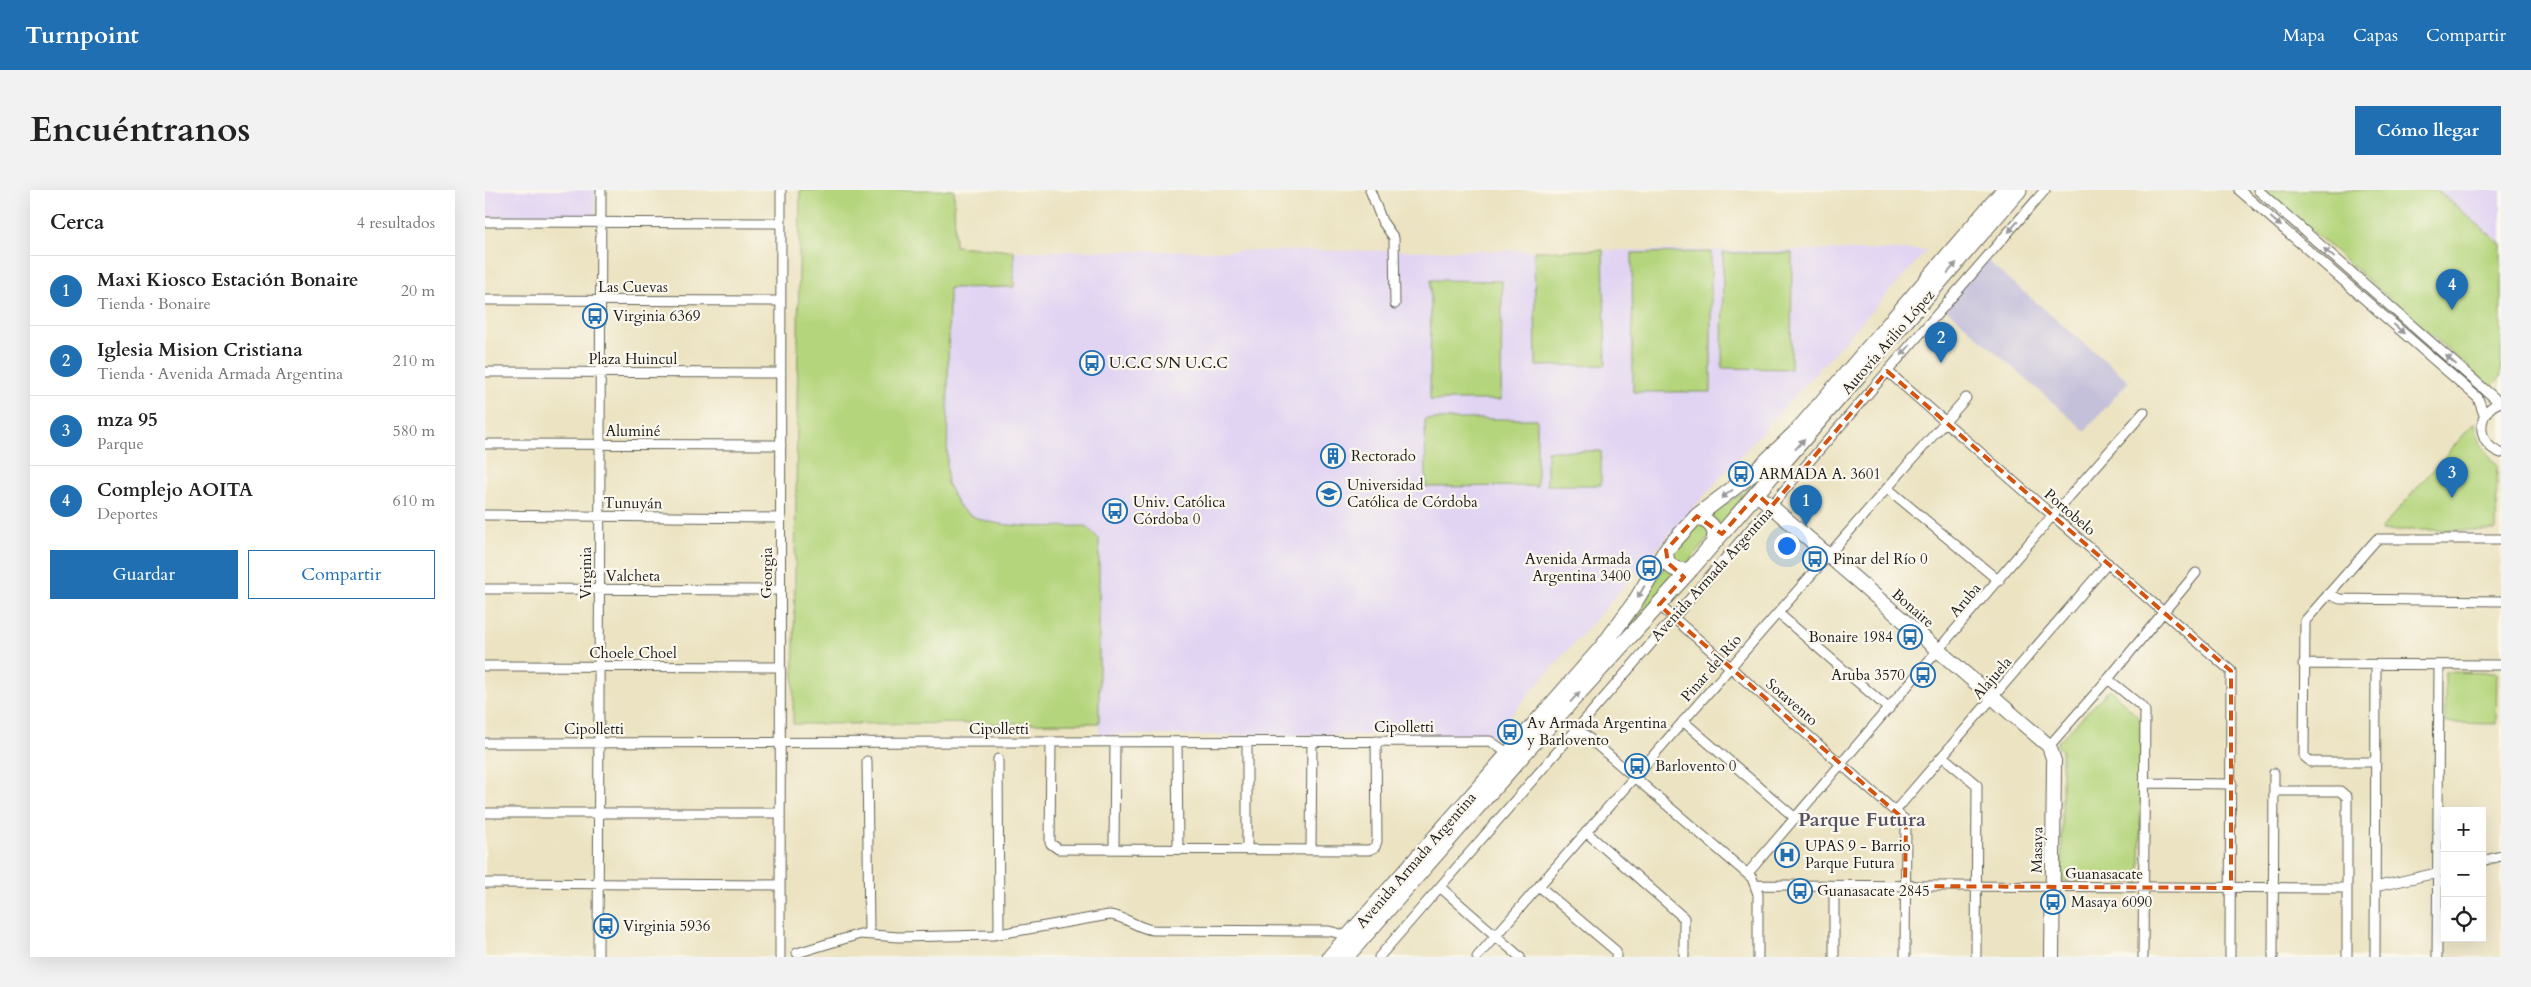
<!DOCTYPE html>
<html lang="es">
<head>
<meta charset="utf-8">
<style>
  :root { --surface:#fff; --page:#f2f2f2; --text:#222; --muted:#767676; --line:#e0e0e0; --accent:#1f6fb2 }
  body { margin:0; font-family:Cardo,serif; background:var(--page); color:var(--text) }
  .controls { position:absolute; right:15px; bottom:15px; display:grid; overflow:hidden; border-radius:0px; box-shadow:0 5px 20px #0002 }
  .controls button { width:45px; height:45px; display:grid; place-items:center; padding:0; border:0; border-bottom:1px solid var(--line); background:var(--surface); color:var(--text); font:25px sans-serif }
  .you { position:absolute; left:1301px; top:355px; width:18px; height:18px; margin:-12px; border:4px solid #fff; border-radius:50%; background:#1a73e8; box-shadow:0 0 0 8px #1a73e833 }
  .badge { display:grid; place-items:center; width:32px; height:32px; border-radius:50%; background:var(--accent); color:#fff; font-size:16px; font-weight:700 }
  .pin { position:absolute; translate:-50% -41px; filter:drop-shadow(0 1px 2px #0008) }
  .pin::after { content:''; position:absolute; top:26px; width:18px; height:15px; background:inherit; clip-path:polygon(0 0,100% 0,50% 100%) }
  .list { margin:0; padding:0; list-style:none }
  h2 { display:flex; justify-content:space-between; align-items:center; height:65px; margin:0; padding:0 20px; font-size:21px }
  h2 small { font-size:16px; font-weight:400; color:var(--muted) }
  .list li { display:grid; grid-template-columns:32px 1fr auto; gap:15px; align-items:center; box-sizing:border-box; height:70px; padding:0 20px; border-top:1px solid var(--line) }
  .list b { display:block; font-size:19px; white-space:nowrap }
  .list p { margin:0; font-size:16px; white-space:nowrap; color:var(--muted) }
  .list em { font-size:16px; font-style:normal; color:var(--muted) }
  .actions { display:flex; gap:10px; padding:15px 20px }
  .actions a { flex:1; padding:11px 0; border:1px solid var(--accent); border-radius:0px; text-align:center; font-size:18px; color:var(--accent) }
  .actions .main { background:var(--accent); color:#fff }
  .icon { flex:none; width:28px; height:28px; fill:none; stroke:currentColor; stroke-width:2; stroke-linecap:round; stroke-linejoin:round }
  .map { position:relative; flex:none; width:2016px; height:767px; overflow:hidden; border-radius:0px }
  header { display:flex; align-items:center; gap:30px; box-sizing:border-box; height:70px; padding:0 25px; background:var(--accent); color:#fff }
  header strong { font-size:24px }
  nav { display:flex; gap:28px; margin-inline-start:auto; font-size:18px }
  .intro { display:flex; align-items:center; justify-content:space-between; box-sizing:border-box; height:120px; padding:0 30px }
  h1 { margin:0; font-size:35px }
  .button { padding:12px 22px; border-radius:0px; background:var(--accent); color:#fff; font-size:18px; font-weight:700 }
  main { display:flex; gap:30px; padding:0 30px }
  aside { flex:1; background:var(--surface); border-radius:0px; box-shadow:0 5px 20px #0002 }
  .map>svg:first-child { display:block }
  .built { fill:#e1d4f3 }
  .industrial { fill:#c5c0da }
  .green { fill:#b5d57d; stroke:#68784c }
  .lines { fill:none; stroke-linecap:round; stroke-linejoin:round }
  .street-casing { stroke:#646256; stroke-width:11 }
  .secondary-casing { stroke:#646256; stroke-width:16 }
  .primary-casing { stroke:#646256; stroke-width:17 }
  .street { stroke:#fff; stroke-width:9 }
  .secondary { stroke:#fff; stroke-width:14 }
  .primary { stroke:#fff; stroke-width:15 }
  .oneway { fill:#999 }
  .marked { fill:none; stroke:#d4530e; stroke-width:4; stroke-dasharray:10 6; stroke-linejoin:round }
  .labels { text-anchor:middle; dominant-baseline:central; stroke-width:4.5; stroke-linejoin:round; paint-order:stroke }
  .street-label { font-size:15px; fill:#1c1c1c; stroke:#fbf7ec }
  .poi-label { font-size:15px; fill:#1c1c1c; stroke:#fbf7ec; text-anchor:start }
  .district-label { font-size:20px; font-weight:bold; fill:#565365; stroke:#fbf7ec }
</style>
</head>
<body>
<header>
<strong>Turnpoint</strong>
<nav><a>Mapa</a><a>Capas</a><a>Compartir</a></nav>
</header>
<div class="intro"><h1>Encuéntranos</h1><a class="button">Cómo llegar</a></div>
<main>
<aside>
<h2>Cerca<small>4 resultados</small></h2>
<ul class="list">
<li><span class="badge">1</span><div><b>Maxi Kiosco Estación Bonaire</b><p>Tienda · Bonaire</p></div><em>20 m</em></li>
<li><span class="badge">2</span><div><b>Iglesia Mision Cristiana</b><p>Tienda · Avenida Armada Argentina</p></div><em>210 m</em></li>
<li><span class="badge">3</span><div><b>mza 95</b><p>Parque</p></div><em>580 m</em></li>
<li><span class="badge">4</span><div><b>Complejo AOITA</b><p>Deportes</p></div><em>610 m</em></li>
</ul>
<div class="actions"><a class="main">Guardar</a><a>Compartir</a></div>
</aside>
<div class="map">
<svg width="2016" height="767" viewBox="0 0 2016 767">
  <rect width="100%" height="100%" fill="#fbf7ec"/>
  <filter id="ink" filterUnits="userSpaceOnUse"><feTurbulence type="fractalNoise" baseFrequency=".02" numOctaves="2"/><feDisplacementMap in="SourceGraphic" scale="10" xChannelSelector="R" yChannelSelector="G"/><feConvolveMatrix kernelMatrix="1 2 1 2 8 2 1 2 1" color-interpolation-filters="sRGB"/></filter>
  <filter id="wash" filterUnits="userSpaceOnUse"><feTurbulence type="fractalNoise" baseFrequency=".0096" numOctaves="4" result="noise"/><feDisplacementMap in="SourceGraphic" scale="20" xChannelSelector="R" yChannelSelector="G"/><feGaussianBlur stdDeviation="1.12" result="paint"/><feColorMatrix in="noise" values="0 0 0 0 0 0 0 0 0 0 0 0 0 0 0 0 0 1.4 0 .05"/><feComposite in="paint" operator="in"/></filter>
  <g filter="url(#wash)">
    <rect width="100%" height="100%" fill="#ebe3c1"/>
    <!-- built -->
    <path class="built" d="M0 0H110V27H0Z
      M1952 0H2016V54Z
      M1442 60 1209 317 1008 545H614V349L507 334 489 328 472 314 462 293 464 98 529 97V61Z"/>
    <!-- industrial -->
    <path class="industrial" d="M1500 69 1644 191 1600 241 1459 117Z"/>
    <!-- green -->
    <path class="green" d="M315 0H469L470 56 529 61V97L464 98 462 293C466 300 470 310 475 317 496 342 570 336 601 336L614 349V533L308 534Z
      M1780 0H1952L2016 54V187L2006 197Z
      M1118 60 1121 175 1051 176 1049 61Z
      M1226 62V202H1148L1147 63Z
      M1238 63H1307L1306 179 1237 178Z
      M946 90 1017 91 1016 210H945Z
      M940 229H1052V296L941 297Z
      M1990 232 1994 253 2012 275 2011 340H1895Z
      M1062 261H1116V295H1062Z
      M1274 293 1234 340 1222 326Z
      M1219 332 1226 345 1201 375 1194 378 1186 365 1213 334Z
      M1180 375 1192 384 1114 473 1152 424Z
      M1960 482 2012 483 2011 534 1960 533Z
      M1625 499 1656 530 1655 693 1577 691V561L1571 554Z"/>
  </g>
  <g filter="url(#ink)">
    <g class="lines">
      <defs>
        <path id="street" d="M885 0 897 31 909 48 910 114
          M1754 0 1993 208 1999 225
          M1773 0 2014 212
          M0 32 296 33
          M0 110 296 111
          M1402 181 1746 481 1745 767
          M0 182 296 183
          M2016 212C1991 220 1990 254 2016 263
          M0 254 296 255
          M1402 298 1514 391
          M0 325 296 328
          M0 399 295 400
          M1843 404 1855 409 2016 411
          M1174 415 1421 631 1420 767
          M1293 423 1404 519
          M1818 474 2016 475
          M0 476 295 477
          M1623 489 1655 515 1660 521 1658 767
          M1198 531 1309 627
          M1092 538 1267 688 1273 704V767
          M566 552 565 653 573 659 884 660 890 657 892 651 891 551
          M692 552 693 659
          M762 552V660
          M0 553 1005 551 1024 564
          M1564 556 1623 489 1711 383
          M1457 566 1492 595 1491 767
          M513 569 514 744
          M382 571 384 743
          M1890 572H1826L1819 566 1820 431 1892 349H2016
          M1660 593 1747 594
          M1789 601H1855L1862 607V767
          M1411 620 1623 373
          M0 623H295
          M1101 642 1199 728V767
          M629 659 630 552
          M826 660 827 551
          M1997 671 2016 666
          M1263 683 1568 325 1659 222
          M0 693 294 695
          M1272 695 1862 698
          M1054 696 1131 761V767
          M955 697 1035 767
          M1890 697 1960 681
          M312 763 375 744 413 747 508 745 624 725C641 726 651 738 668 740L844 741 864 746
          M113 767 116 0
          M295 767 296 0
          M894 767 1560 0
          M992 767 1481 208
          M1349 767V696
          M1788 767 1789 583
          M1890 767 1891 475
          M1952 767 1954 475"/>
        <path id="secondary" d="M1272 304 1564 556 1569 571 1567 767"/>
        <path id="primary" d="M1212 326C1225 332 1234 339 1228 354
          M1181 360C1179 377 1192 383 1206 379
          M845 767 1118 456 1150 412 1181 360 1212 326 1271 281 1313 240 1519 0
          M861 767 1044 558 1206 379 1534 0"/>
      </defs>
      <!-- street casing -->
      <use href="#street" class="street-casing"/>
      <!-- secondary casing -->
      <use href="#secondary" class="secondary-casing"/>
      <!-- primary casing -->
      <use href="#primary" class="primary-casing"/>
      <!-- street -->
      <use href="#street" class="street"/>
      <!-- secondary -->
      <use href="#secondary" class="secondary"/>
      <!-- primary -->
      <use href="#primary" class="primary"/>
    </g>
    <!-- one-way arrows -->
    <defs><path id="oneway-solid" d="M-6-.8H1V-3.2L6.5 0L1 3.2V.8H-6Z" transform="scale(1.25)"/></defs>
    <g class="oneway">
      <use href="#oneway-solid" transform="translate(1791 32) rotate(41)"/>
      <use href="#oneway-solid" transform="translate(1528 37) rotate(130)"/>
      <use href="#oneway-solid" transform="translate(1844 63) rotate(-139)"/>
      <use href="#oneway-solid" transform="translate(1467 78) rotate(-49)"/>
      <use href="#oneway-solid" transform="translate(1914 139) rotate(41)"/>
      <use href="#oneway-solid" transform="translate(1421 160) rotate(131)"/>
      <use href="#oneway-solid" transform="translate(1966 170) rotate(-139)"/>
      <use href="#oneway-solid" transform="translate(1315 254) rotate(-49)"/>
      <use href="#oneway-solid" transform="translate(1242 304) rotate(143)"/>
      <use href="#oneway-solid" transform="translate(1156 402) rotate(120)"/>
      <use href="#oneway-solid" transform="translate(1090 507) rotate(-48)"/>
    </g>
  </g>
  <!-- marked area -->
  <path class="marked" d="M1402 181 1746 481V698L1420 696 1421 631 1174 415 1199 387 1183 373 1181 360 1212 326 1237 344 1272 304 1286 317Z"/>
  <!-- icons -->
  <defs>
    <symbol id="bus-ring" viewBox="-11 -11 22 22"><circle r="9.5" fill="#fbf7ec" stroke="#1f6fb2" stroke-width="1.5"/><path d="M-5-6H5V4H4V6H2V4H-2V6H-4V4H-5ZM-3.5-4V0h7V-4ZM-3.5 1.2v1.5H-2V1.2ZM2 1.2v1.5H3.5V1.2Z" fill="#1f6fb2"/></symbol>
    <symbol id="building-ring" viewBox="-11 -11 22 22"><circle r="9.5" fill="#fbf7ec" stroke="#1f6fb2" stroke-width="1.5"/><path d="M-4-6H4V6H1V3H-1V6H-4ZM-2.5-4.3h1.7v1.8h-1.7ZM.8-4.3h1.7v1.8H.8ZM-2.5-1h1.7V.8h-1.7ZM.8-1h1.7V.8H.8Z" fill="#1f6fb2"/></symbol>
    <symbol id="university-ring" viewBox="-11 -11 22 22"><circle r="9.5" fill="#fbf7ec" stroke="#1f6fb2" stroke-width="1.5"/><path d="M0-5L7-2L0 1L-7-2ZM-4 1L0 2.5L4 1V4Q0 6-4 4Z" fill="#1f6fb2"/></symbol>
    <symbol id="hospital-ring" viewBox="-11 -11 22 22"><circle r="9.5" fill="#fbf7ec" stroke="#1f6fb2" stroke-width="1.5"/><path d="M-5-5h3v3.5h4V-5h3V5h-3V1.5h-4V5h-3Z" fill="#1f6fb2"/></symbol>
  </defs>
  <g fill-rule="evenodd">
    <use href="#bus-ring" x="96" y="112" width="28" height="28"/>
    <use href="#bus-ring" x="593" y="159" width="28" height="28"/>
    <use href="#building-ring" x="834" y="252" width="28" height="28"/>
    <use href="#bus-ring" x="1242" y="270" width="28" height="28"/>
    <use href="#university-ring" x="830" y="290" width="28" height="28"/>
    <use href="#bus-ring" x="616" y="307" width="28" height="28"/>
    <use href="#bus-ring" x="1316" y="355" width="28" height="28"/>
    <use href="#bus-ring" x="1150" y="364" width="28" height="28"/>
    <use href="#bus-ring" x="1411" y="433" width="28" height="28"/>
    <use href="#bus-ring" x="1424" y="471" width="28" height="28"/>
    <use href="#bus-ring" x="1011" y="528" width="28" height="28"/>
    <use href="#bus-ring" x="1138" y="562" width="28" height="28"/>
    <use href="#hospital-ring" x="1288" y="651" width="28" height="28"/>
    <use href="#bus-ring" x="1301" y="687" width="28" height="28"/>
    <use href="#bus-ring" x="1554" y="698" width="28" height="28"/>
    <use href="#bus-ring" x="107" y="722" width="28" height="28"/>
  </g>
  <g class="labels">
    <!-- street labels -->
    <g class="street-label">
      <text x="148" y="97">Las Cuevas</text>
      <text transform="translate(1403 152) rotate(-49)">Autovía Atilio López</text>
      <text x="148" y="169">Plaza Huincul</text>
      <text x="148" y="241">Aluminé</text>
      <text transform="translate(148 313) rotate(1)">Tunuyán</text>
      <text transform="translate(1585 322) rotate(41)">Portobelo</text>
      <text transform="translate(101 383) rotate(-90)">Virginia</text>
      <text transform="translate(282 383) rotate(-90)">Georgia</text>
      <text transform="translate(1227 384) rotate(-48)">Avenida Armada Argentina</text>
      <text x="148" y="386">Valcheta</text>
      <text transform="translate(1480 410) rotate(-50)">Aruba</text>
      <text transform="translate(1428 418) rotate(41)">Bonaire</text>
      <text x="148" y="463">Choele Choel</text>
      <text transform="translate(1226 478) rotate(-49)">Pinar del Río</text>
      <text transform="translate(1507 488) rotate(-49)">Alajuela</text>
      <text transform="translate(1307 512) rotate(41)">Sotavento</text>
      <text x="919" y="537">Cipolletti</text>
      <text x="109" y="539">Cipolletti</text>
      <text x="514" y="539">Cipolletti</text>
      <text transform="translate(1552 660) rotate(-89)">Masaya</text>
      <text transform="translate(931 670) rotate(-49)">Avenida Armada Argentina</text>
      <text x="1619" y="684">Guanasacate</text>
    </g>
    <!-- poi labels -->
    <g class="poi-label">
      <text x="128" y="126">Virginia 6369</text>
      <text x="624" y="173">U.C.C S/N U.C.C</text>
      <text x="866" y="266">Rectorado</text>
      <text x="1274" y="284">ARMADA A. 3601</text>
      <text x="862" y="295">Universidad<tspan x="862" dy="17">Católica de Córdoba</tspan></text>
      <text x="648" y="312">Univ. Católica<tspan x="648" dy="17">Córdoba 0</tspan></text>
      <text x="1146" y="369" text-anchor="end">Avenida Armada<tspan x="1146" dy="17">Argentina 3400</tspan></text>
      <text x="1348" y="369">Pinar del Río 0</text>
      <text x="1408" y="447" text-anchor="end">Bonaire 1984</text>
      <text x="1420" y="485" text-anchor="end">Aruba 3570</text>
      <text x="1042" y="533">Av Armada Argentina<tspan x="1042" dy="17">y Barlovento</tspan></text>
      <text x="1170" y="576">Barlovento 0</text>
      <text x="1320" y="656">UPAS 9 - Barrio<tspan x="1320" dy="17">Parque Futura</tspan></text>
      <text x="1332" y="701">Guanasacate 2845</text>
      <text x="1586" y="712">Masaya 6090</text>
      <text x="138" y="736">Virginia 5936</text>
    </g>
    <!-- district labels -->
    <g class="district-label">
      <text x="1377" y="629">Parque Futura</text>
    </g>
  </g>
</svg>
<div class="controls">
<button>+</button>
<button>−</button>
<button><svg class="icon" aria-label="locate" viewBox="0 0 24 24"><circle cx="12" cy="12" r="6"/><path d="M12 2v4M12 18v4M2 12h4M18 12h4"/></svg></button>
</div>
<div class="you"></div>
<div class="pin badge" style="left:1321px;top:336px">1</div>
<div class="pin badge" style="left:1456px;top:173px">2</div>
<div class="pin badge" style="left:1967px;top:308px">3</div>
<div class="pin badge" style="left:1967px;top:120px">4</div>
</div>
</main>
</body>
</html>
